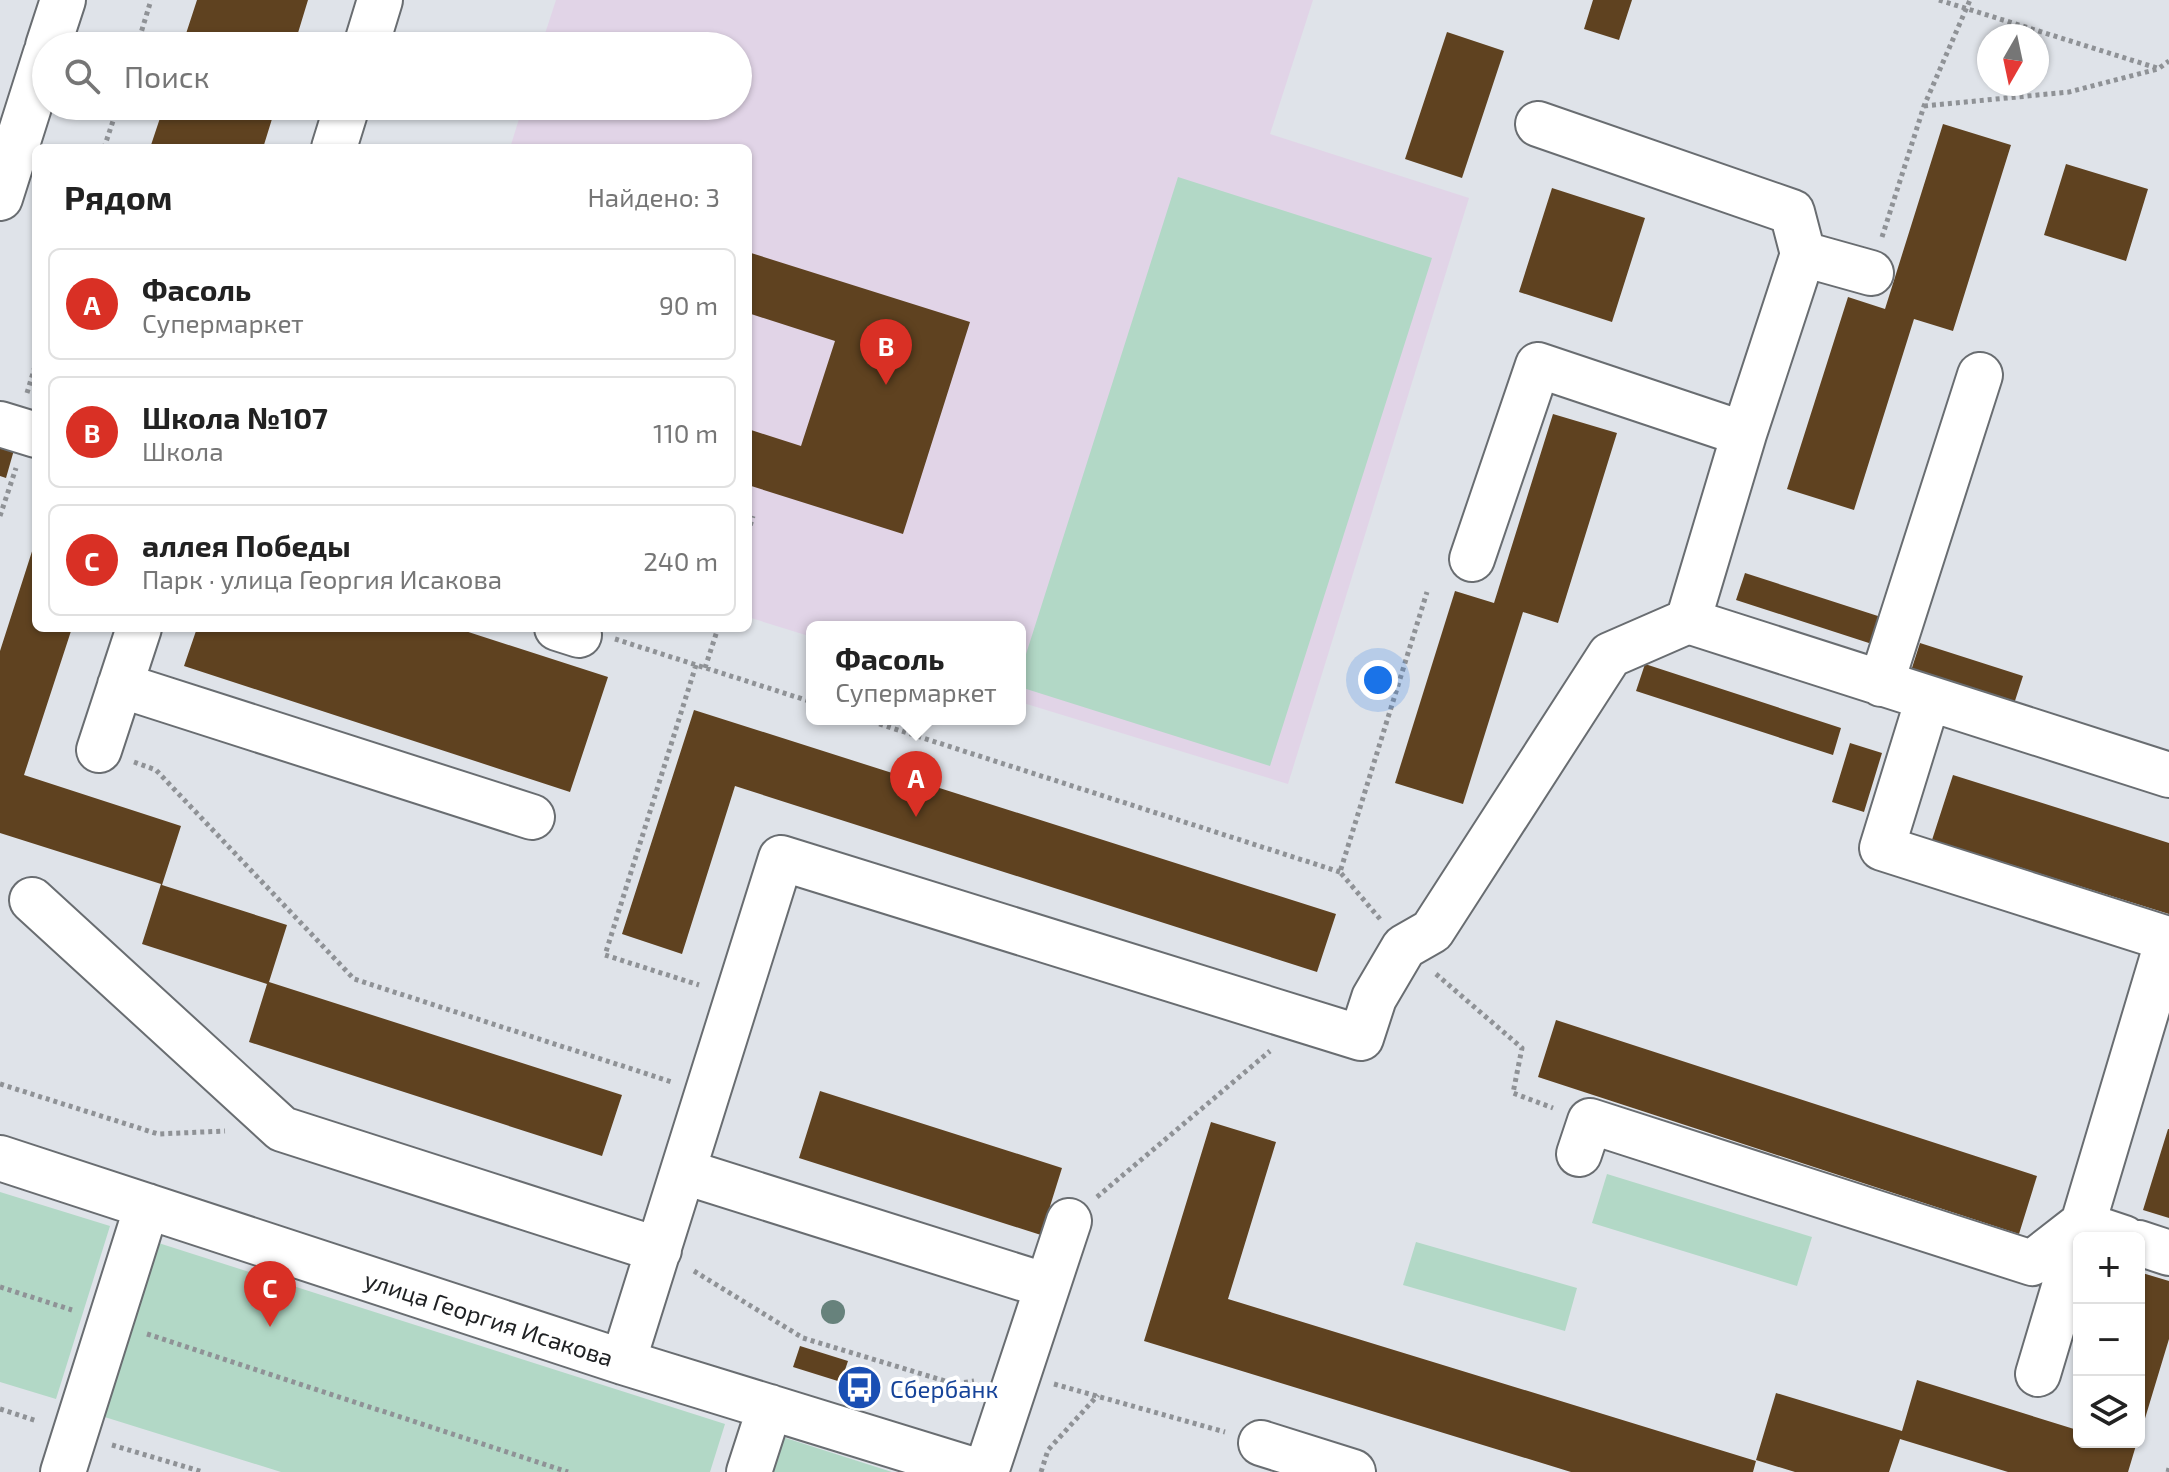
<!DOCTYPE html>
<html lang="ru">
<head>
<meta charset="utf-8">
<style>
  :root { --surface:#fff; --page:#f6f6f6; --text:#222; --muted:#767676; --line:#e0e0e0; --accent:#d93025 }
  body { margin:0; font-family:"Exo 2",sans-serif; background:var(--page); color:var(--text) }
  .controls { position:absolute; right:24px; bottom:24px; display:grid; overflow:hidden; border-radius:12px; box-shadow:0 2px 6px #0004 }
  .controls button { width:72px; height:72px; display:grid; place-items:center; padding:0; border:0; border-bottom:2px solid var(--line); background:var(--surface); color:var(--text); font:40px sans-serif }
  .compass { position:absolute; left:1977px; top:24px; width:72px; height:72px; border-radius:50%; background:var(--surface); box-shadow:0 2px 6px #0004; rotate:189deg }
  .you { position:absolute; left:1378px; top:680px; width:28px; height:28px; margin:-20px; border:6px solid #fff; border-radius:50%; background:#1a73e8; box-shadow:0 0 0 12px #1a73e833 }
  .badge { display:grid; place-items:center; width:52px; height:52px; border-radius:50%; background:var(--accent); color:#fff; font-size:26px; font-weight:700 }
  .pin { position:absolute; translate:-50% -66px; filter:drop-shadow(0 2px 4px #0008) }
  .pin::after { content:''; position:absolute; top:42px; width:28px; height:24px; background:inherit; clip-path:polygon(0 0,100% 0,50% 100%) }
  .popup { position:absolute; left:806px; top:621px; width:220px; height:104px; box-sizing:border-box; display:grid; place-content:center; border-radius:12px; background:var(--surface); filter:drop-shadow(0 2px 6px #0005); font-size:26px; white-space:nowrap; color:var(--muted) }
  .popup b { font-size:30px; color:var(--text) }
  .popup::after { content:''; position:absolute; left:50%; top:100%; margin-left:-16px; border:16px solid transparent; border-top-color:var(--surface) }
  .list { margin:0; padding:0; list-style:none }
  h2 { display:flex; justify-content:space-between; align-items:center; height:104px; margin:0; padding:0 32px; font-size:34px }
  h2 small { font-size:26px; font-weight:400; color:var(--muted) }
  .list li { display:grid; grid-template-columns:52px 1fr auto; gap:24px; align-items:center; box-sizing:border-box; height:112px; margin:0 16px 16px; padding:0 16px; border:2px solid var(--line); border-radius:12px }
  .list b { display:block; font-size:30px; white-space:nowrap }
  .list p { margin:0; font-size:26px; white-space:nowrap; color:var(--muted) }
  .list em { font-size:26px; font-style:normal; color:var(--muted) }
  .icon { flex:none; width:44px; height:44px; fill:none; stroke:currentColor; stroke-width:2; stroke-linecap:round; stroke-linejoin:round }
  .map { position:relative; flex:none; width:2169px; height:1472px; overflow:hidden }
  .search { position:absolute; background:var(--surface); box-shadow:0 2px 6px #0004; left:32px; top:32px; width:720px; height:88px; display:flex; align-items:center; gap:20px; box-sizing:border-box; padding:0 28px; border-radius:44px; color:var(--muted); font-size:30px }
  .panel { position:absolute; background:var(--surface); box-shadow:0 2px 6px #0004; left:32px; top:144px; width:720px; height:488px; border-radius:12px }
  .map>svg:first-child { display:block }
  .education { fill:#e1d4e7 }
  .green { fill:#b2d8c6 }
  .building { fill:#5f4220 }
  .lines { fill:none; stroke-linecap:round; stroke-linejoin:round }
  .minor-casing { stroke:#696d71; stroke-width:48 }
  .path { stroke:#8f9296; stroke-width:5; stroke-dasharray:4 4; stroke-linecap:butt }
  .minor { stroke:#fff; stroke-width:44 }
  .tree { fill:#67827c }
  .labels { text-anchor:middle; dominant-baseline:central; stroke-width:8; stroke-linejoin:round; paint-order:stroke }
  .street-label { font-size:24px; fill:#202224; stroke:#fff }
  .transit-label { font-size:24px; fill:#164399; stroke:#fff; text-anchor:start }
</style>
</head>
<body>
<div class="map">
<svg width="2169" height="1472" viewBox="0 0 2169 1472">
  <rect width="100%" height="100%" fill="#dfe3e9"/>
  <!-- education -->
  <path class="education" d="M556 0H1313L1270 134 1469 198 1288 784 1020 702V627H812V637L748 617V148H510L523 106H738V46H541Z"/>
  <!-- green -->
  <path class="green" d="M1178 177 1432 258 1270 766 1020 687V673Z
    M1607 1174 1812 1237 1797 1286 1592 1223Z
    M0 1192 110 1226 56 1399 0 1382Z
    M146 1239 725 1424 710 1472H281L95 1414Z
    M1416 1242 1577 1288 1565 1331 1403 1285Z
    M770 1433 892 1472H759Z"/>
  <!-- building -->
  <path class="building" d="M197 0H308L294 46H182Z
    M1593 0H1632L1619 40 1584 29Z
    M1447 32 1504 51 1462 178 1405 159Z
    M164 106H276L263 148H150Z
    M1943 124 2011 145 1953 331 1914 319 1854 510 1787 489 1848 297 1885 309Z
    M2066 164 2148 189 2126 261 2044 235Z
    M1552 188 1645 218 1612 322 1519 292Z
    M748 252 970 322 903 534 748 485V429L801 446 835 341 748 313Z
    M1553 414 1617 433 1558 623 1523 612 1463 804 1395 783 1455 591 1494 603Z
    M0 445 14 450 6 478 0 476Z
    M35 542 36 628H72L24 775 181 826 162 885 287 925 269 982 622 1095 602 1156 249 1042 267 984 142 944 161 884 0 833V651Z
    M1745 573 1881 617 1872 644 1736 600Z
    M197 628H456L608 677 570 792 184 666Z
    M1920 643 2023 676 2013 707 1910 674Z
    M1645 664 1841 728 1833 755 1636 691Z
    M694 710 1336 914 1317 972 735 786 682 954 622 934Z
    M1850 743 1882 753 1864 812 1832 802Z
    M1953 775 2169 843V914L1932 840Z
    M1556 1020 2037 1176 2019 1234 1538 1077Z
    M820 1091 1062 1168 1041 1235 799 1158Z
    M1211 1122 1276 1142 1228 1299 1756 1461 1753 1472H1571L1144 1341Z
    M2168 1129H2169V1218L2143 1210Z
    M2139 1272 2169 1281V1339L2140 1435Z
    M800 1346 848 1361 841 1382 793 1367Z
    M1917 1380 2074 1429 2079 1415V1442H2137L2128 1472H2008L1900 1439 1889 1472H1795L1756 1460 1776 1393 1902 1431Z"/>
  <g class="lines">
    <defs>
      <path id="minor" d="M48 46 63 0
        M366 46 380 0
        M1538 124 1792 212 1803 254
        M334 148 347 106
        M0 198 46 53
        M0 424 36 435
        M1744 434 1803 254 1871 273
        M1472 559 1538 365 1744 434 1688 621 2169 775
        M557 628 579 635
        M1881 684 1980 375
        M120 685 532 817
        M1928 699 1882 848 2168 939 2038 1374
        M99 750 139 628
        M32 900 282 1129 659 1250
        M1579 1154 1590 1121 2032 1263 2082 1224 2124 1238
        M0 1158 623 1362 980 1472
        M685 1172 1047 1286
        M2139 1243 2169 1253
        M623 1362 781 858 1361 1038 1374 998 1404 947 1432 931 1610 655 1688 621
        M1261 1443 1353 1472
        M63 1472 147 1206
        M749 1472 770 1407
        M986 1472 1069 1221"/>
    </defs>
    <!-- minor casing -->
    <use href="#minor" class="minor-casing"/>
    <!-- path -->
    <path class="path" d="M1939 0 2157 68
      M137 46 151 0
      M1924 106 2069 92 2158 69 2169 61
      M104 148 118 106
      M1882 237 1924 106 1970 0
      M27 393 36 363
      M0 516 16 468
      M748 533 753 516
      M615 639 812 702
      M696 665 605 955 699 985
      M705 668 718 628
      M864 719 1340 872
      M134 762 156 770 354 979 672 1082
      M1380 919 1340 872 1427 592
      M1436 974 1522 1048 1513 1093 1553 1108
      M0 1084 158 1134 225 1131
      M1097 1197 1270 1051
      M694 1271 803 1338 955 1384 974 1381
      M0 1287 72 1310
      M147 1334 568 1472
      M1054 1384 1225 1432
      M0 1409 37 1421
      M112 1445 203 1472
      M1041 1472 1048 1450 1098 1395
      M2168 1472 2169 1468"/>
    <!-- minor -->
    <use href="#minor" class="minor"/>
  </g>
  <!-- trees -->
  <circle class="tree" cx="833" cy="1312" r="12"/>
  <!-- icons -->
  <defs>
    <symbol id="bus-disc" viewBox="-11 -11 22 22"><circle r="9.5" fill="#1a4fb4" stroke="#fff"/><path d="M-5-6H5V4H4V6H2V4H-2V6H-4V4H-5ZM-3.5-4V0h7V-4ZM-3.5 1.2v1.5H-2V1.2ZM2 1.2v1.5H3.5V1.2Z" fill="#fff"/></symbol>
  </defs>
  <g fill-rule="evenodd">
    <use href="#bus-disc" x="834" y="1362" width="51" height="51"/>
  </g>
  <g class="labels">
    <!-- street labels -->
    <g class="street-label">
      <text transform="translate(489 1318) rotate(18)">улица Георгия Исакова</text>
    </g>
    <!-- transit labels -->
    <g class="transit-label">
      <text x="890" y="1388">Сбербанк</text>
    </g>
  </g>
</svg>
<div class="controls">
<button>+</button>
<button>−</button>
<button><svg class="icon" aria-label="layers" viewBox="0 0 24 24"><path d="M12 4l9 5-9 5-9-5zM3 14l9 5 9-5"/></svg></button>
</div>
<svg class="compass" viewBox="-18 -18 36 36"><path d="M0-13l5 13h-10z" fill="#e53935"/><path d="M0 13l5-13h-10z" fill="#767676"/></svg>
<div class="you"></div>
<div class="pin badge" style="left:916px;top:817px">A</div>
<div class="popup"><b>Фасоль</b>Супермаркет</div>
<div class="pin badge" style="left:886px;top:385px">B</div>
<div class="pin badge" style="left:270px;top:1327px">C</div>
<div class="search"><svg class="icon" aria-label="search" viewBox="0 0 24 24"><circle cx="10" cy="10" r="6"/><path d="M15 15l6 6"/></svg>Поиск</div>
<section class="panel">
<h2>Рядом<small>Найдено: 3</small></h2>
<ul class="list">
<li><span class="badge">A</span><div><b>Фасоль</b><p>Супермаркет</p></div><em>90 m</em></li>
<li><span class="badge">B</span><div><b>Школа №107</b><p>Школа</p></div><em>110 m</em></li>
<li><span class="badge">C</span><div><b>аллея Победы</b><p>Парк · улица Георгия Исакова</p></div><em>240 m</em></li>
</ul>
</section>
</div>
</body>
</html>
